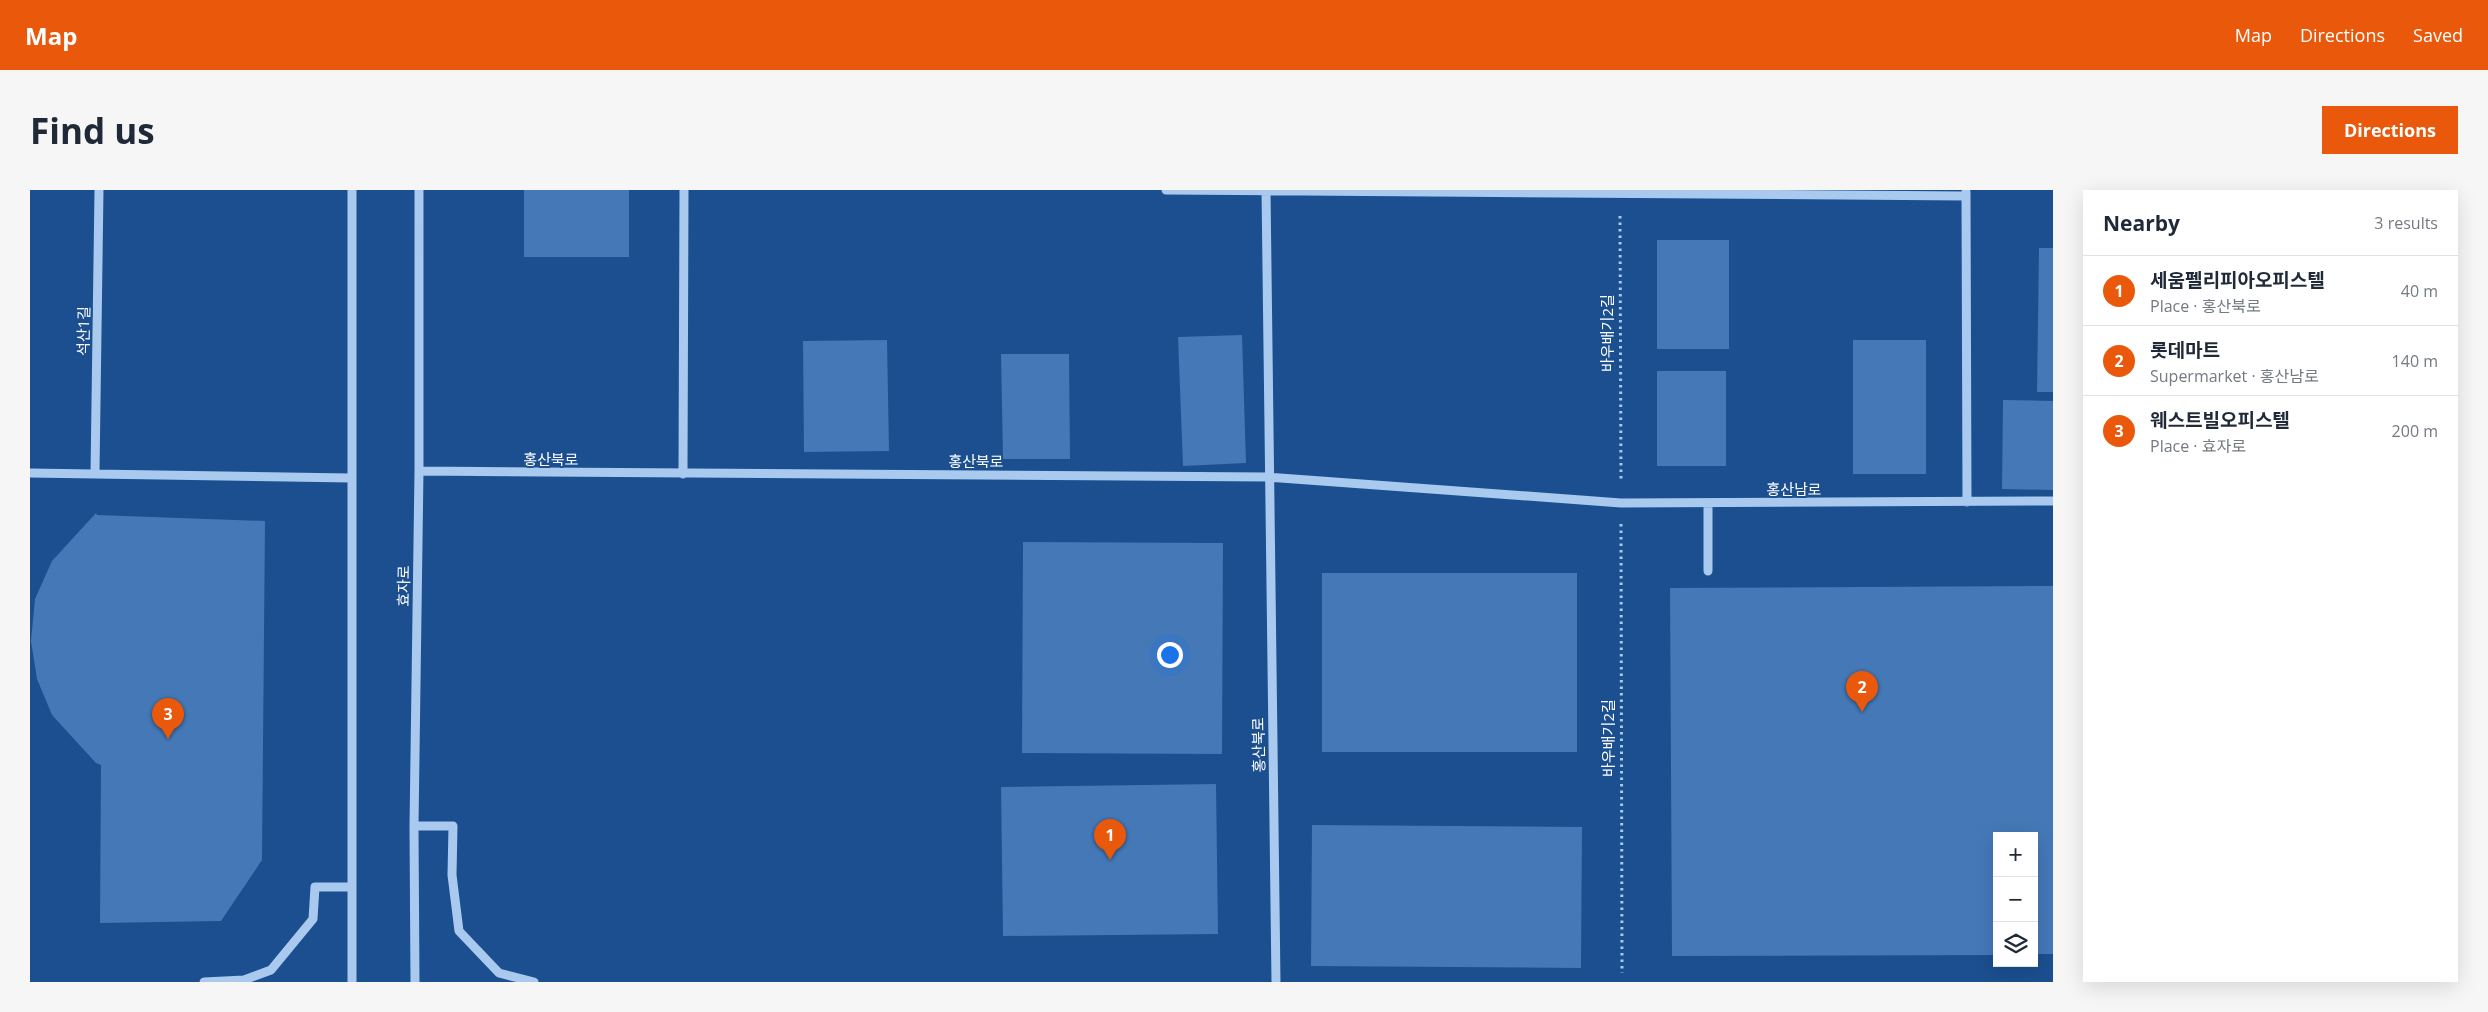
<!DOCTYPE html>
<html lang="en">
<head>
<meta charset="utf-8">
<style>
  :root { --surface:#fff; --page:#f6f6f7; --text:#1f2937; --muted:#747a83; --line:#e0e1e3; --accent:#ea580c }
  body { margin:0; font-family:"Open Sans","Noto Sans KR",sans-serif; background:var(--page); color:var(--text) }
  .controls { position:absolute; right:15px; bottom:15px; display:grid; overflow:hidden; border-radius:0px; box-shadow:0 5px 20px #0002 }
  .controls button { width:45px; height:45px; display:grid; place-items:center; padding:0; border:0; border-bottom:1px solid var(--line); background:var(--surface); color:var(--text); font:25px sans-serif }
  .you { position:absolute; left:1139px; top:464px; width:18px; height:18px; margin:-12px; border:4px solid #fff; border-radius:50%; background:#1a73e8; box-shadow:0 0 0 8px #1a73e833 }
  .badge { display:grid; place-items:center; width:32px; height:32px; border-radius:50%; background:var(--accent); color:#fff; font-size:16px; font-weight:700 }
  .pin { position:absolute; translate:-50% -41px; filter:drop-shadow(0 1px 2px #0008) }
  .pin::after { content:''; position:absolute; top:26px; width:18px; height:15px; background:inherit; clip-path:polygon(0 0,100% 0,50% 100%) }
  .list { margin:0; padding:0; list-style:none }
  h2 { display:flex; justify-content:space-between; align-items:center; height:65px; margin:0; padding:0 20px; font-size:21px }
  h2 small { font-size:16px; font-weight:400; color:var(--muted) }
  .list li { display:grid; grid-template-columns:32px 1fr auto; gap:15px; align-items:center; box-sizing:border-box; height:70px; padding:0 20px; border-top:1px solid var(--line) }
  .list b { display:block; font-size:19px; white-space:nowrap }
  .list p { margin:0; font-size:16px; white-space:nowrap; color:var(--muted) }
  .list em { font-size:16px; font-style:normal; color:var(--muted) }
  .icon { flex:none; width:28px; height:28px; fill:none; stroke:currentColor; stroke-width:2; stroke-linecap:round; stroke-linejoin:round }
  .map { position:relative; flex:none; width:2023px; height:792px; overflow:hidden; border-radius:0px }
  header { display:flex; align-items:center; gap:30px; box-sizing:border-box; height:70px; padding:0 25px; background:var(--accent); color:#fff }
  header strong { font-size:24px }
  nav { display:flex; gap:28px; margin-inline-start:auto; font-size:18px }
  .intro { display:flex; align-items:center; justify-content:space-between; box-sizing:border-box; height:120px; padding:0 30px }
  h1 { margin:0; font-size:35px }
  .button { padding:12px 22px; border-radius:0px; background:var(--accent); color:#fff; font-size:18px; font-weight:700 }
  main { display:flex; gap:30px; padding:0 30px }
  aside { flex:1; background:var(--surface); border-radius:0px; box-shadow:0 5px 20px #0002 }
  .map>svg:first-child { display:block }
  .building { fill:#4478b7 }
  .lines { fill:none; stroke-linecap:round; stroke-linejoin:round }
  .path { stroke:#a9c9ee; stroke-width:3; stroke-dasharray:2.5 4; stroke-linecap:butt }
  .minor { stroke:#a9c9ee; stroke-width:9 }
  .labels { text-anchor:middle; dominant-baseline:central; stroke-width:4; stroke-linejoin:round; paint-order:stroke }
  .street-label { font-size:15px; fill:#fff; stroke:#1b4f8f }
</style>
</head>
<body>
<header>
<strong>Map</strong>
<nav><a>Map</a><a>Directions</a><a>Saved</a></nav>
</header>
<div class="intro"><h1>Find us</h1><a class="button">Directions</a></div>
<main>
<div class="map">
<svg width="2023" height="792" viewBox="0 0 2023 792">
  <rect width="100%" height="100%" fill="#1b4f8f"/>
  <!-- building -->
  <path class="building" d="M494 0H599V67H494Z
    M1627 50H1699V159H1627Z
    M2009 58H2023V202H2007Z
    M1212 145 1216 273 1153 276 1148 147Z
    M857 150 859 261 774 262 773 151Z
    M1823 150H1896V284H1823Z
    M971 164H1039L1040 269H973Z
    M1627 181H1696V276H1627Z
    M1973 210 2023 211V300L1972 299Z
    M66 323 67 325 235 331 232 670 191 731 70 733 71 575 66 573 22 525 7 489 1 451 5 409 22 371Z
    M993 352 1193 353 1192 564 992 563Z
    M1292 383H1547V562H1292Z
    M2023 396V764H2004V646H1967V765L1642 766 1640 398Z
    M1186 594 1188 744 973 746 971 597Z
    M1282 635 1552 637 1551 778 1281 776Z"/>
  <g class="lines">
    <!-- path -->
    <path class="path" d="M1590 26 1591 292
      M1591 334 1592 783"/>
    <!-- minor -->
    <path class="minor" d="M322 0V792
      M1136 0 1936 6
      M1236 0 1246 792
      M1936 2 1937 312
      M389 281 1238 287 1591 313 2023 311
      M0 283 320 288
      M65 283 69 0
      M653 284 654 0
      M1678 313V381
      M384 636H423L422 685 429 741 469 783 504 792
      M174 792 214 790 241 780 283 729 285 697H321
      M385 792 384 636 389 281V0"/>
  </g>
  <g class="labels">
    <!-- street labels -->
    <g class="street-label">
      <text transform="translate(53 141) rotate(-89)">석산1길</text>
      <text transform="translate(1577 143) rotate(-90)">바우배기2길</text>
      <text x="521" y="269">홍산북로</text>
      <text x="946" y="271">홍산북로</text>
      <text x="1764" y="299">홍산남로</text>
      <text transform="translate(373 396) rotate(-89)">효자로</text>
      <text transform="translate(1578 548) rotate(-90)">바우배기2길</text>
      <text transform="translate(1228 555) rotate(-91)">홍산북로</text>
    </g>
  </g>
</svg>
<div class="controls">
<button>+</button>
<button>−</button>
<button><svg class="icon" aria-label="layers" viewBox="0 0 24 24"><path d="M12 4l9 5-9 5-9-5zM3 14l9 5 9-5"/></svg></button>
</div>
<div class="you"></div>
<div class="pin badge" style="left:1080px;top:670px">1</div>
<div class="pin badge" style="left:1832px;top:522px">2</div>
<div class="pin badge" style="left:138px;top:549px">3</div>
</div>
<aside>
<h2>Nearby<small>3 results</small></h2>
<ul class="list">
<li><span class="badge">1</span><div><b>세움펠리피아오피스텔</b><p>Place · 홍산북로</p></div><em>40 m</em></li>
<li><span class="badge">2</span><div><b>롯데마트</b><p>Supermarket · 홍산남로</p></div><em>140 m</em></li>
<li><span class="badge">3</span><div><b>웨스트빌오피스텔</b><p>Place · 효자로</p></div><em>200 m</em></li>
</ul>
</aside>
</main>
</body>
</html>
